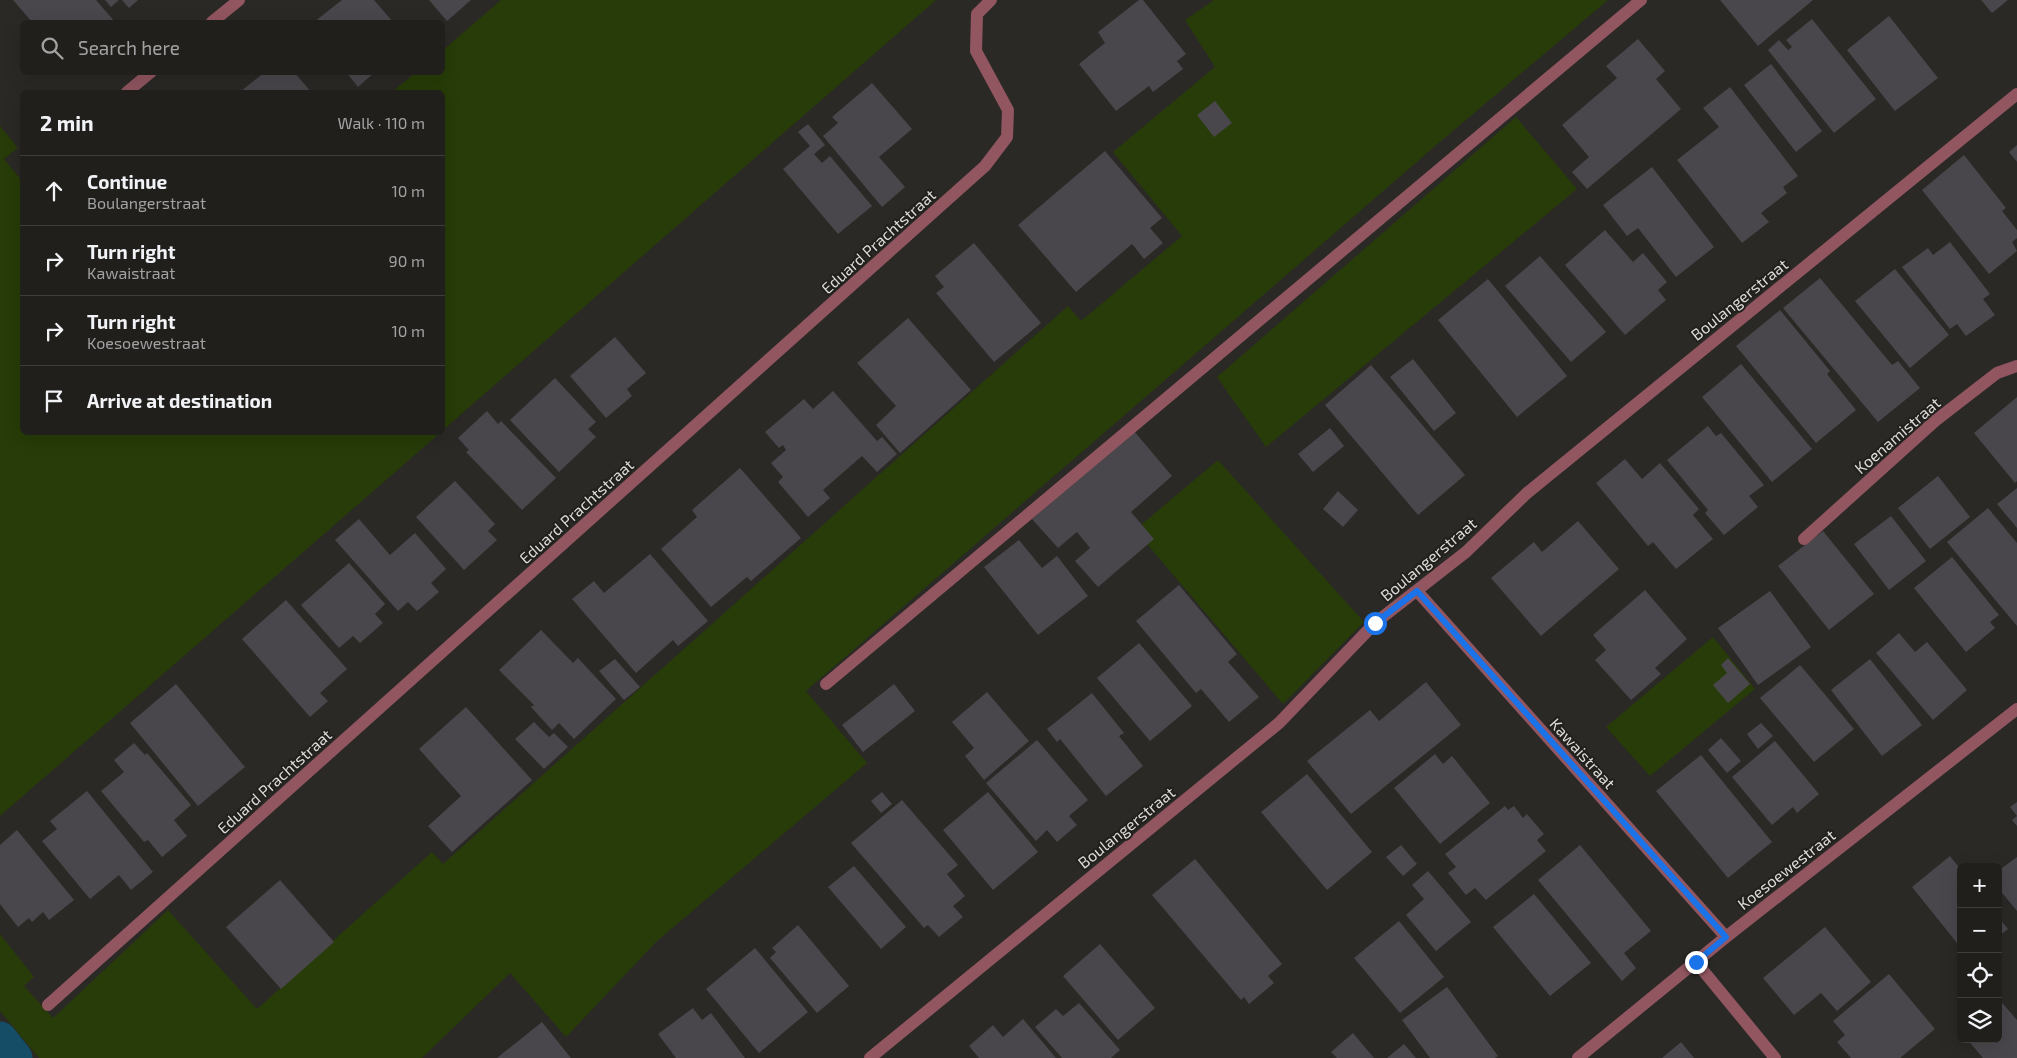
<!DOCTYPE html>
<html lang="en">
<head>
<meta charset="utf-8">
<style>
  :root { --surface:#201f1c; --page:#2d2c29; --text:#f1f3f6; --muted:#a2a2a3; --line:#3d3d3b }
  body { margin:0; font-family:"Exo 2",sans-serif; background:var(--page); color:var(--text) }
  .controls { position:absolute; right:15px; bottom:15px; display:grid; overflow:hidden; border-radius:8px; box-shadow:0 5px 20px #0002 }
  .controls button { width:45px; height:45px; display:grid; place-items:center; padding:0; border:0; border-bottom:1px solid var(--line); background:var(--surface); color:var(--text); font:25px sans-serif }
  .stop { position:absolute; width:15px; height:15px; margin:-11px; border:4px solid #1a73e8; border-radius:50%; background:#fff }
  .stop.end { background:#1a73e8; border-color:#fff; box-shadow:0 1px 5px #0008 }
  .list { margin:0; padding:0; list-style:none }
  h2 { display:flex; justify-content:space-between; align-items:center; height:65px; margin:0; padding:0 20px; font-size:21px }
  h2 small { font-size:16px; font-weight:400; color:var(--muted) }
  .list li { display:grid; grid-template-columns:32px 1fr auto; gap:15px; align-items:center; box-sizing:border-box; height:70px; padding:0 20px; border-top:1px solid var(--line) }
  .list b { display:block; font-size:19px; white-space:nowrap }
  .list p { margin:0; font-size:16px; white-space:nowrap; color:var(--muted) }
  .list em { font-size:16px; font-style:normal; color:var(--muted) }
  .icon { flex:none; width:28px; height:28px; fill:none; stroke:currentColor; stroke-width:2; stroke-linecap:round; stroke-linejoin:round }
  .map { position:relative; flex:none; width:2017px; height:1058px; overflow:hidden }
  .search { position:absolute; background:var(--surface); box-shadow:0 5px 20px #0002; left:20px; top:20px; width:425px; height:55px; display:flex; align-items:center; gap:12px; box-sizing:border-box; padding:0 18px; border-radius:8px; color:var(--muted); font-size:19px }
  .panel { position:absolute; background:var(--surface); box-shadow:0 5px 20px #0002; left:20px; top:90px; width:425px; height:345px; border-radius:8px }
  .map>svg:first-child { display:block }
  .green { fill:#273c08 }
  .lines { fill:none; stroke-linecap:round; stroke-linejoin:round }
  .canal { stroke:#144d65; stroke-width:35 }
  .building { fill:#49474b }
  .minor { stroke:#915660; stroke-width:12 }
  .route { stroke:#1a73e8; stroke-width:6 }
  .labels { text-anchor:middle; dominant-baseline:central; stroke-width:4; stroke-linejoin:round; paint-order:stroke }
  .street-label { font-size:16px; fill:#dddcda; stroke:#21201d }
</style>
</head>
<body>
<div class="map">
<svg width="2017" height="1058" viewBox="0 0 2017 1058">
  <rect width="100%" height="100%" fill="#2b2926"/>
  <!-- green -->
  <path class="green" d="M501 0H936L443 430 442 92H392L415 73 442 72 443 50Z
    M1214 0H1608L1441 141 806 691 867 763 657 941 566 1037 510 973 422 1058H39L0 1011V934L34 977 24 986 53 1018 168 910 257 1009 432 852 443 864 1068 306 1081 321 1182 236 1113 152 1215 67 1185 20Z
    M1516 117 1577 189 1266 447 1217 377Z
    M0 126 18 148 4 159 22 181V432L440 433 0 816Z
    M1218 460 1364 622 1283 704 1135 530Z
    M1713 637 1755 689 1650 776 1606 727Z"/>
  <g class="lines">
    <!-- canal -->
    <path class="canal" d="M0 1039 15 1058"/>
  </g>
  <!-- building -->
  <path class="building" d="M13 0H96L115 22H32Z
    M105 0H119L111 7Z
    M122 0H138L129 8Z
    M342 0H374L393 22H314Z
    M429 0H471L447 21Z
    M1139 0H1143L1186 54 1177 61 1183 69 1153 92 1149 86 1116 111 1079 64 1105 43 1098 32Z
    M1720 0H1813L1758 46Z
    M1981 0H2008L1992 13Z
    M1889 16 1938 78 1895 111 1847 50Z
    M1812 19 1876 99 1834 133 1768 50 1779 40 1788 50 1792 47 1786 40Z
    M1638 39 1665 71 1656 79 1681 109 1587 189 1572 172 1589 157 1562 125 1617 78 1606 66Z
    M1771 64 1822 131 1796 152 1744 85Z
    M259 72H294L311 92H240L261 75Z
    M346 72H375L358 87Z
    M872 83 912 129 879 157 905 187 882 207 823 136 838 123 832 117Z
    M1730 87 1798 176 1783 187 1787 193 1761 213 1769 222 1742 243 1677 160 1719 127 1703 108Z
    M1215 101 1232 123 1214 137 1197 115Z
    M808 124 825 145 814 154 822 163 830 156 872 206 838 234 783 169 810 146 798 132Z
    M2017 145V162L2009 152Z
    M1105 151 1162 218 1150 228 1163 243 1144 259 1132 244 1076 292 1018 225Z
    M1964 155 2006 208 2002 211 2017 230V238L2012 242 2017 251 1989 274 1922 190Z
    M1652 167 1714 247 1676 277 1638 228 1627 236 1603 205Z
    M1605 230 1633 262 1643 253 1667 282 1658 290 1666 300 1625 335 1565 265Z
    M1950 242 1990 294 1983 299 1995 315 1966 336 1957 324 1950 329 1902 267 1928 248 1933 255Z
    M974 243 1041 323 994 362 936 293 944 287 935 276Z
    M1540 256 1606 332 1571 362 1505 286Z
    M1895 269 1949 335 1910 368 1855 301Z
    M1820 278 1892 365 1898 361 1920 388 1878 422 1783 308Z
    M1488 279 1567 376 1517 417 1438 320Z
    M1780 310 1830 371 1827 374 1856 410 1816 443 1736 346Z
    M908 318 971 390 900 453 876 425 896 406 857 363Z
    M615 337 646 373 627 389 632 396 606 418 570 376Z
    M1413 359 1456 413 1434 431 1390 377Z
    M1741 364 1812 449 1772 482 1702 397Z
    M1371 365 1465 475 1418 515 1325 405Z
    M555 378 596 422 588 429 596 437 559 472 510 420Z
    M833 391 877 441 882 437 897 454 877 472 862 456 823 490 830 498 808 517 778 482 783 477 771 463 786 450 783 445 779 448 765 432 804 399 813 409Z
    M2017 397V481L2015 483 1974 433Z
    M487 411 498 424 501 421 556 478 522 510 466 452 469 450 458 438Z
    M1708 426 1716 436 1721 433 1764 485 1749 496 1758 507 1724 535 1705 513 1708 510 1667 460Z
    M1330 428 1344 446 1313 472 1298 454Z
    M1134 431 1172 476 1131 512 1154 539 1098 587 1075 561 1090 548 1077 532 1058 548 1032 519Z
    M1625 459 1642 479 1660 463 1699 509 1693 515 1713 539 1676 569 1653 542 1648 546 1596 483Z
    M740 468 801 538 751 581 747 577 711 607 661 549 697 517 692 510Z
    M1938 476 1970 517 1930 549 1898 508Z
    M455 481 495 524 488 531 497 540 464 570 416 517Z
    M2017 488V528L1997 504Z
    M1338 491 1358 510 1343 527 1323 509Z
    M1988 508 2017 543V626L1947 542Z
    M1891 516 1926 561 1889 590 1854 544Z
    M359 519 390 555 415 533 446 569 431 583 439 592 417 611 408 602 398 611 335 540Z
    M1578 521 1619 569 1541 636 1491 578 1534 542 1542 552Z
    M1823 531 1874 594 1829 630 1778 566Z
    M1019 540 1042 568 1057 556 1088 596 1038 635 984 567Z
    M650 554 708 621 678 646 673 640 636 673 572 599 594 581 604 593Z
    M1952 557 1999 615 1990 622 1995 628 1966 652 1914 588Z
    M349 563 385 604 375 614 383 623 360 643 353 636 339 648 301 605Z
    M1179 585 1237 654 1228 662 1259 697 1229 722 1201 689 1196 693 1136 621Z
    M1645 590 1687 639 1655 668 1661 674 1631 700 1595 660 1606 650 1593 635Z
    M1770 591 1811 647 1758 685 1718 628Z
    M286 600 347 669 320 693 328 701 310 717 242 639Z
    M541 630 573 663 578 658 616 699 574 739 559 723 552 730 531 707 534 705 499 670Z
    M1899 633 1915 652 1927 642 1967 690 1933 720 1876 653Z
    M1139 643 1192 706 1150 741 1097 678Z
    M1728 658 1750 684 1728 703 1713 685 1727 673 1721 665Z
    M615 659 640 687 624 700 599 671Z
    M1870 659 1922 725 1882 756 1831 690Z
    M1800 665 1854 729 1814 762 1760 698Z
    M1426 682 1461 725 1351 814 1307 761 1370 710 1379 721Z
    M176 684 245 767 198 806 130 723Z
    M894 684 915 711 863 752 842 725Z
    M987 692 1029 741 984 780 965 756 974 748 952 722Z
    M1092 693 1124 733 1119 736 1143 766 1106 796 1060 739 1057 742 1047 729Z
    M466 707 532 780 452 852 428 826 461 796 419 749Z
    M534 722 549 737 554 733 568 747 544 769 515 739Z
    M1761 723 1773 736 1758 749 1747 734Z
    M1721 738 1741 761 1727 773 1708 750Z
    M1037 740 1088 800 1069 816 1077 825 1057 842 1047 830 1036 841 986 783Z
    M1775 741 1819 794 1797 813 1793 807 1772 825 1732 777Z
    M134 743 145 755 147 753 191 805 174 820 187 836 162 857 148 840 144 842 101 791 124 772 114 760Z
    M1435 754 1443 764 1452 756 1490 803 1440 844 1394 788Z
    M1701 755 1772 842 1728 878 1656 791Z
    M1307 774 1372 852 1327 890 1261 812Z
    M87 791 153 872 131 890 119 875 90 899 42 841 57 829 50 821Z
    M882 792 892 804 881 813 871 801Z
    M988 792 1038 852 993 890 943 830Z
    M902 800 958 865 947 874 965 896 953 906 963 917 939 937 928 925 924 928 851 843Z
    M2017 802V826L2012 820 2017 816 2010 807Z
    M1505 806 1508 810 1514 806 1523 818 1527 814 1544 834 1537 840 1546 851 1486 900 1475 888 1466 895 1448 873 1456 867 1445 854Z
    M17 830 74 900 49 920 43 912 32 922 29 918 18 927 0 904V845Z
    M1401 845 1417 864 1403 876 1386 857Z
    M1580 845 1651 931 1624 953 1636 968 1622 981 1538 880Z
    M1950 856 1961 870V948L1912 887Z
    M2017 857V911L1998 888V871Z
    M1195 859 1282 964 1268 976 1274 983 1249 1004 1244 997 1241 1000 1152 895Z
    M854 866 906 927 881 949 828 887Z
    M1428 871 1471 922 1436 951 1406 915 1424 899 1412 885Z
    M280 880 334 942 281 989 226 927Z
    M1534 894 1591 963 1550 996 1493 927Z
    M1998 917 2008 929 1998 937Z
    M1399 921 1444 977 1400 1013 1354 958Z
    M798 925 849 986 817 1013 770 958 776 952 772 948Z
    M1825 927 1871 982 1837 1011 1821 993 1794 1015 1763 978Z
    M1100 944 1155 1008 1118 1040 1063 976Z
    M755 948 808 1012 759 1053 706 989Z
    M1889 974 1935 1029 1900 1058H1851L1837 1042 1845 1035 1833 1021Z
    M1447 987 1498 1056 1495 1058H1430L1402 1020Z
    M1998 998 2017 1020V1058H1983L1967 1039H1998Z
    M1079 1003 1120 1050 1111 1058H1062L1035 1027 1056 1009 1063 1016Z
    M693 1008 702 1020 711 1013 745 1058H676L658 1034Z
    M1023 1019 1056 1058H979L969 1046 993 1025 1003 1037Z
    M542 1022 571 1058H497Z
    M1353 1033 1374 1058H1337L1331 1052Z
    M1681 1042 1694 1058H1662Z
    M1404 1044 1416 1058H1387Z"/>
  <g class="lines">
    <!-- minor -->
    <path class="minor" d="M212 22 239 0
      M127 92 151 72
      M1804 539 1935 421 1997 373 2017 366
      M1417 591 1726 937
      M826 684 1641 0
      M1696 962 1775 1058
      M48 1005 985 166 1007 137 1008 110 976 51 977 14 991 0
      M870 1058 1279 723 1375 623 1466 552 1527 493 2017 94
      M1578 1058 1726 937 2017 709"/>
  </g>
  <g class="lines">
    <!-- route -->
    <path class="route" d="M1375 623 1417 591 1726 937 1696 962"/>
  </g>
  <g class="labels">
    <!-- street labels -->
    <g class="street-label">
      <text transform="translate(878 241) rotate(-42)">Eduard Prachtstraat</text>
      <text transform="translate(1739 299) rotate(-39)">Boulangerstraat</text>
      <text transform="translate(1897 435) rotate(-41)">Koenamistraat</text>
      <text transform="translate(576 511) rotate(-42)">Eduard Prachtstraat</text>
      <text transform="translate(1428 559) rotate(-40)">Boulangerstraat</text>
      <text transform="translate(1583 753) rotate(48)">Kawaistraat</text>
      <text transform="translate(274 781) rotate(-42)">Eduard Prachtstraat</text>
      <text transform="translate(1126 827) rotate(-39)">Boulangerstraat</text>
      <text transform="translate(1786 869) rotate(-38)">Koesoewestraat</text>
    </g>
  </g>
</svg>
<div class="controls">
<button>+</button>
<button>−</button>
<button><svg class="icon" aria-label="locate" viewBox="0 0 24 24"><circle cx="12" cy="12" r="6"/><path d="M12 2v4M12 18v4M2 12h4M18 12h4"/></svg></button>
<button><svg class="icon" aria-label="layers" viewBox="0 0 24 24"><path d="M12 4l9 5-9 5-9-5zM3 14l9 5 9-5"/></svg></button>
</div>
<div class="stop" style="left:1375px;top:623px"></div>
<div class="stop end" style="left:1696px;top:962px"></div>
<div class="search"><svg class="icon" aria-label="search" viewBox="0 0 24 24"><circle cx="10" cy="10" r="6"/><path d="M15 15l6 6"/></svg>Search here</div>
<section class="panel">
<h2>2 min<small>Walk · 110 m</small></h2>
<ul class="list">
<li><svg class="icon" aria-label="ahead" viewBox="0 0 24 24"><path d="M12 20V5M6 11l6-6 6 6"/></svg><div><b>Continue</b><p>Boulangerstraat</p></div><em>10 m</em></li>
<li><svg class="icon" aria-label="right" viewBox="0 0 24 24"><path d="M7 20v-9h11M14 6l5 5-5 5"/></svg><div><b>Turn right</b><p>Kawaistraat</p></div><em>90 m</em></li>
<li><svg class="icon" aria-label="right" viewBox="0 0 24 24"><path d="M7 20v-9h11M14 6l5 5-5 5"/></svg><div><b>Turn right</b><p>Koesoewestraat</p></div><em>10 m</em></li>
<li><svg class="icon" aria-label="arrive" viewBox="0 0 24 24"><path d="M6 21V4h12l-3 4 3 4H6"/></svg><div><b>Arrive at destination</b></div></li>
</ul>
</section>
</div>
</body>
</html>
